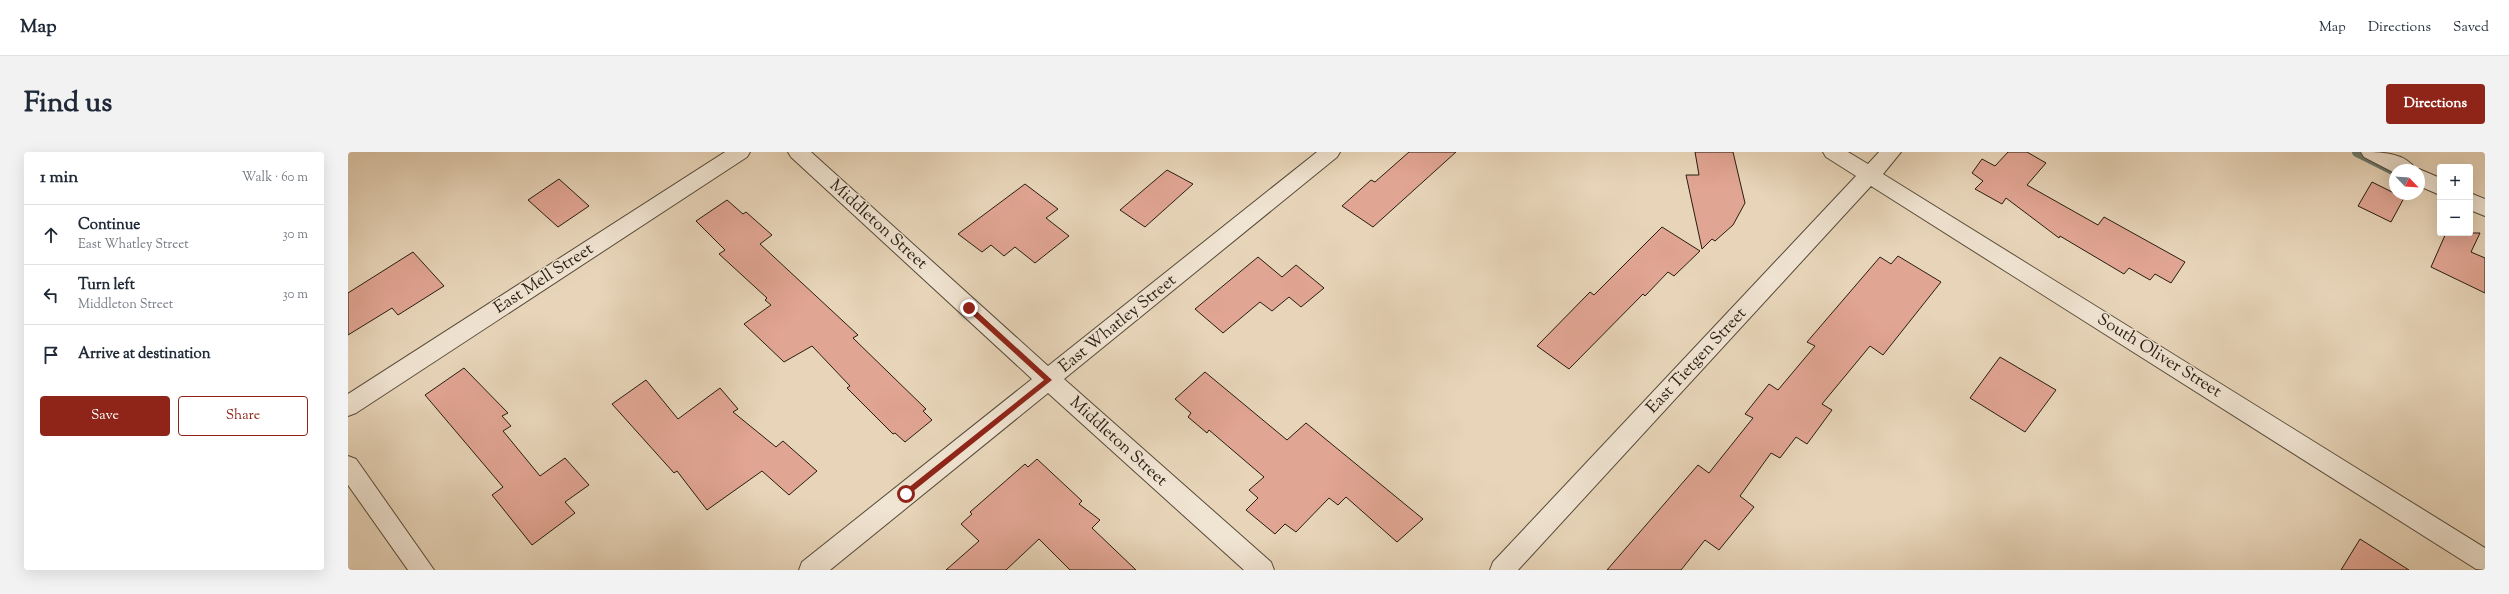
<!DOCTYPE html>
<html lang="en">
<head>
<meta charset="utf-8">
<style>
  :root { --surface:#fff; --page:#f2f2f3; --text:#1f2937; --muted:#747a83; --line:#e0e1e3; --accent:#8f2418 }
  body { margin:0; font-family:"Sorts Mill Goudy",serif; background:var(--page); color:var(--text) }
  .controls { position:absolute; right:12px; top:12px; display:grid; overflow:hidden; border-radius:4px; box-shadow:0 4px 16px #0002 }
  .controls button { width:36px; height:36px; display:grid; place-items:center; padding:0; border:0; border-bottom:1px solid var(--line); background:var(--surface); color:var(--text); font:20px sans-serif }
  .compass { position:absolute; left:2041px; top:12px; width:36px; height:36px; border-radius:50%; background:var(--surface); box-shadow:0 4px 16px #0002; rotate:115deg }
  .stop { position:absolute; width:12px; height:12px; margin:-9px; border:3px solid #8f2418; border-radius:50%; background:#fff }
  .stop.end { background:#8f2418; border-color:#fff; box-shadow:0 1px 4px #0008 }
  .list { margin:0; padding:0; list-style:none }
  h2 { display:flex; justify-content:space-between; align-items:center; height:52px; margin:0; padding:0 16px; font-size:17px }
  h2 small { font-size:13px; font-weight:400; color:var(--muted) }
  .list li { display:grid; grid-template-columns:26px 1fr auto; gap:12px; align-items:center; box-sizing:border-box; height:60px; padding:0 16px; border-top:1px solid var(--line) }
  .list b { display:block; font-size:15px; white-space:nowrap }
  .list p { margin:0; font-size:13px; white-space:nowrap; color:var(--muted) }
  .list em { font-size:13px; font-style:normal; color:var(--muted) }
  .actions { display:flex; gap:8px; padding:12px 16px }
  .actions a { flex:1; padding:9px 0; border:1px solid var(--accent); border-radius:4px; text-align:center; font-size:14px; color:var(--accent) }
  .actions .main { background:var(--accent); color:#fff }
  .icon { flex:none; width:22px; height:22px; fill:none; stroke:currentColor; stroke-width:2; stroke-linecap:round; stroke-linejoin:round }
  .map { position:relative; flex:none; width:2137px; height:418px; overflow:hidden; border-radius:4px }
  header { display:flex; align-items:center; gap:24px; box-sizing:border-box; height:56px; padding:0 20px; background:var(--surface); border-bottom:1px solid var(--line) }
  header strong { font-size:19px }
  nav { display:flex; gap:22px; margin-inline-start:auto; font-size:14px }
  .intro { display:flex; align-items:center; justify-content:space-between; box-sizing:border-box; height:96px; padding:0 24px }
  h1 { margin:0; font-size:28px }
  .button { padding:10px 18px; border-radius:4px; background:var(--accent); color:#fff; font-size:14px; font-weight:700 }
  main { display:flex; gap:24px; padding:0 24px }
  aside { flex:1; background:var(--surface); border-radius:4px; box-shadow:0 4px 16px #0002 }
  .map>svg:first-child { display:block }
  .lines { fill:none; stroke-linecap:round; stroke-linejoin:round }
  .stream { stroke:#6a7b70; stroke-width:10 }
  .building { fill:#e1a593; stroke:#271d10 }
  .minor-casing { stroke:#574b3a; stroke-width:2 }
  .minor { fill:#f0e4d2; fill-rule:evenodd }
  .route { fill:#8f2418 }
  .labels { text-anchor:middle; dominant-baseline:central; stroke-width:3; stroke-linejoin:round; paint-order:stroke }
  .street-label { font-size:17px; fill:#271d10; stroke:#f0e4d2 }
</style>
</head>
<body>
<header>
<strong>Map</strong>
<nav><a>Map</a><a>Directions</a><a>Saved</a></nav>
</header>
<div class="intro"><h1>Find us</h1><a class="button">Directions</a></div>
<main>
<aside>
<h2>1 min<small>Walk · 60 m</small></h2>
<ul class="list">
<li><svg class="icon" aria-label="ahead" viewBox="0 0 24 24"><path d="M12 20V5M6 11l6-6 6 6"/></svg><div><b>Continue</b><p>East Whatley Street</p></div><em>30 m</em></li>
<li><svg class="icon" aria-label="left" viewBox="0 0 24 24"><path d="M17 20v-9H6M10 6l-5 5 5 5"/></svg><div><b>Turn left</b><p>Middleton Street</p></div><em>30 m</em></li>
<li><svg class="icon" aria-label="arrive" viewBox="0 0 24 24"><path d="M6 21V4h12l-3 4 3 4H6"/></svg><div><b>Arrive at destination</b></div></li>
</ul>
<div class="actions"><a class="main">Save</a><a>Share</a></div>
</aside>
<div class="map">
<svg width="2137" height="418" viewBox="0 0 2137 418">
  <rect width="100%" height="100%" fill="#e8d5b9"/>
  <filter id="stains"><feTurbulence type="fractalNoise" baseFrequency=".005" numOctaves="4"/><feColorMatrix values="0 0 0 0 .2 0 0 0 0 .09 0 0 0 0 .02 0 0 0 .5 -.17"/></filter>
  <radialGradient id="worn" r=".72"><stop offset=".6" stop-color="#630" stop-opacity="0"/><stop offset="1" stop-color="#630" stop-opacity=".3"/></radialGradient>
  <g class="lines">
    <!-- stream -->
    <path class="stream" d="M2009 0 2047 19"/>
  </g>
  <!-- building -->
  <path class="building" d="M1061 0H1108L1025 75 994 54 1023 28 1027 30Z
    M1347 0H1385L1397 51 1385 73 1367 89 1364 87 1354 97 1338 23H1351Z
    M1660 0H1679L1698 11 1679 33 1750 73 1756 65 1837 110 1823 131 1807 122 1802 128 1781 116 1776 122 1712 84 1711 86 1658 46 1654 52 1627 37 1635 29 1624 21 1634 7 1647 14Z
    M819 18 845 32 797 75 772 58Z
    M211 27 241 54 210 75 180 48Z
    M2024 30 2056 46 2043 70 2010 54Z
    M677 32 710 57 698 66 721 84 687 111 667 95 656 104 643 93 634 100 610 82Z
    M379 48 395 62 398 60 424 83 412 92 510 183 505 186 578 257 575 259 584 268 557 290 547 281 545 282 499 236 502 234 464 194 436 210 396 172 423 153 417 148 419 146 371 102 377 98 348 69Z
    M1314 75 1352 99 1326 124 1320 120 1297 144 1295 142 1221 217 1189 194 1242 140 1246 143Z
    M2098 81H2132L2123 100 2137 106V141L2083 115Z
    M65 100 96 134 50 163 44 156 0 183V141Z
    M1550 104 1593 130 1535 203 1522 194 1474 252 1484 258 1459 292 1448 285 1432 306 1423 301 1392 344 1406 355 1371 398 1357 388 1333 418H1259L1350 313 1361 321 1405 266 1397 262 1421 232 1430 238 1467 194 1459 190 1532 105 1543 112Z
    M910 105 934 125 948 113 976 136 953 155 941 145 924 159 912 150 875 181 847 157Z
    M1652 205 1708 238 1677 280 1622 246Z
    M116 216 160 261 154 264 163 274 155 279 192 324 217 306 241 333 217 350 227 361 184 393 144 343 155 335 77 243Z
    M857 220 939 288 958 271 1075 367 1049 390 998 345 990 353 981 346 948 380 937 372 927 382 898 358 910 346 901 338 916 325 861 278 859 281 840 265 843 261 827 247Z
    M298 228 330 267 372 236 390 257 385 260 428 295 435 289 469 319 441 343 414 319 359 358 329 319 326 321 264 252Z
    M689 307 734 349 731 352 752 368 744 376 788 418H722L691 387 658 418H598L631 389 613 372 624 362 622 360 677 312 680 315Z
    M2012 387 2061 418H1993Z"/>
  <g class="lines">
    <defs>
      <path id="minor" d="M377 0H402L399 5 8 261 0 264V242Z
        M440 0H463L700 214 969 0H992L989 5 716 227 923 410 926 418H896L700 241 482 418H451L454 410 684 227 443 5Z
        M1475 0H1500L1520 12 1531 0H1553L1535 22 2137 396V418L2128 417 1523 34 1170 418H1142L1145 410 1508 24 1478 5Z
        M2013 0C2031 0 2058 0 2068 18H2047V21L2016 5Z
        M2071 17 2092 26V43L2071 34V18H2069Z
        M2122 41 2137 47V64L2122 58Z
        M0 304 8 307 86 418H60L0 333Z"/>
    </defs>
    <!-- minor casing -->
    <use href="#minor" class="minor-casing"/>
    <!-- minor -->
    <use href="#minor" class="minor"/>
  </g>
  <!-- route -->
  <path class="route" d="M619 154H623L704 228 558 345 554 342 555 340 696 228 619 158Z"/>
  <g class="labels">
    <!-- street labels -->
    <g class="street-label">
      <text transform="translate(530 73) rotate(42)">Middleton Street</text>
      <text transform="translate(196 127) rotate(-33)">East Mell Street</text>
      <text transform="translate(770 172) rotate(-39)">East Whatley Street</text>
      <text transform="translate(1811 204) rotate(32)">South Oliver Street</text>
      <text transform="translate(1349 209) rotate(-47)">East Tietgen Street</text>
      <text transform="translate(770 290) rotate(42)">Middleton Street</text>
    </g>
  </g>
  <rect width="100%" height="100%" filter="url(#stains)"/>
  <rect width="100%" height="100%" fill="url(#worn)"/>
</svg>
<div class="controls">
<button>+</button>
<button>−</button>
</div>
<svg class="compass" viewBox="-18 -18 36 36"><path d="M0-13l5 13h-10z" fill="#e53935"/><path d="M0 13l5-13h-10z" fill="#747a83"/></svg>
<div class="stop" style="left:558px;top:342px"></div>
<div class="stop end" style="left:621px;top:156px"></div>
</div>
</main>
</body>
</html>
